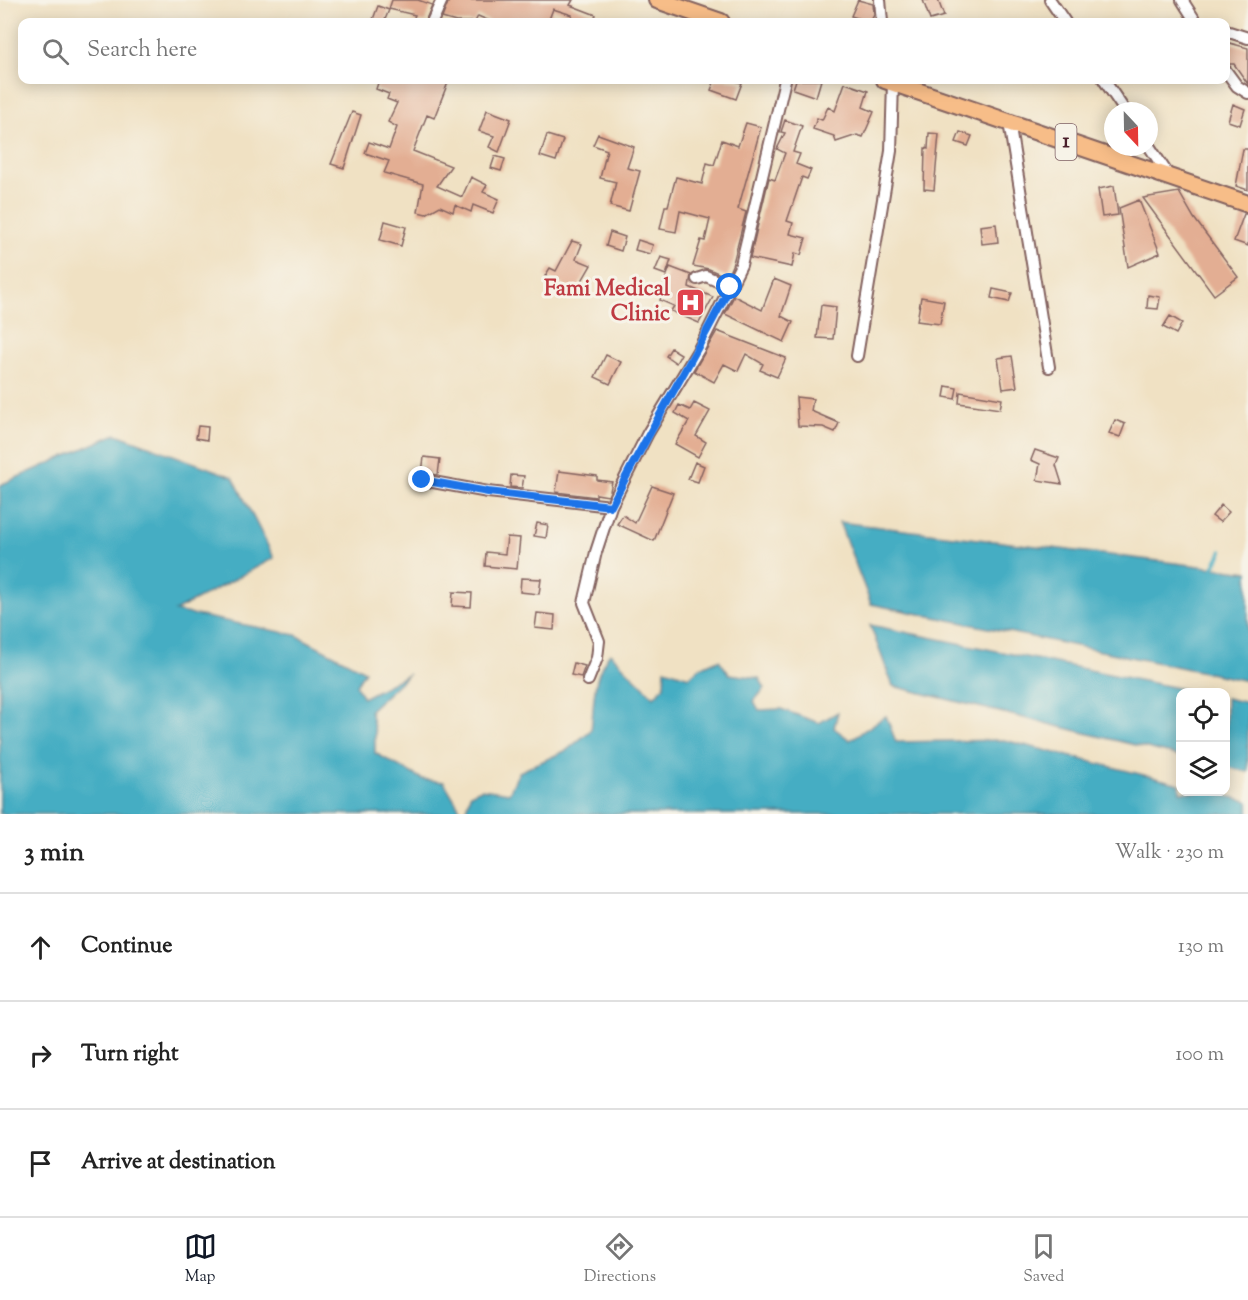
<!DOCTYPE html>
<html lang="en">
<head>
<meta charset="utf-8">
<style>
  :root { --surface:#fff; --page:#f6f6f6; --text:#222; --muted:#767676; --line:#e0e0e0; --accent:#111827 }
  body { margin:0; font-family:"Sorts Mill Goudy",serif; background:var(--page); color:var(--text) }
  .controls { position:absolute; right:18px; bottom:18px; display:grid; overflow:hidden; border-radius:12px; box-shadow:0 3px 15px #0003 }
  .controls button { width:54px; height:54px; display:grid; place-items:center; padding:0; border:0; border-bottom:2px solid var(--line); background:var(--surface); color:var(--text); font:30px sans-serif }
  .compass { position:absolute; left:1104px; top:102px; width:54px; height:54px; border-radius:50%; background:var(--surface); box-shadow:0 3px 15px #0003; rotate:158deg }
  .stop { position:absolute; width:18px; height:18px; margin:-14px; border:4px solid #1a73e8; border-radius:50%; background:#fff }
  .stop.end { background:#1a73e8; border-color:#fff; box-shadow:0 2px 6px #0008 }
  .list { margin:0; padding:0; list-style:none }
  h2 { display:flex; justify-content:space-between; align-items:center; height:78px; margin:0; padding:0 24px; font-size:26px }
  h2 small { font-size:20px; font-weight:400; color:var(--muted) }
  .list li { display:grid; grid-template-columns:39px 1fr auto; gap:18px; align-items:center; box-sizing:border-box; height:108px; padding:0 24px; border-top:2px solid var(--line) }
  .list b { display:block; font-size:22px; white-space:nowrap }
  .list em { font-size:20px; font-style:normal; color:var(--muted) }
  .icon { flex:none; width:33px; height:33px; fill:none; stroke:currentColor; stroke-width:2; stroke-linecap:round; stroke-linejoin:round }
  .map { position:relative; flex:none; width:1248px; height:814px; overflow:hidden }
  .search { position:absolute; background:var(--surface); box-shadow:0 3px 15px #0003; left:18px; right:18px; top:18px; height:66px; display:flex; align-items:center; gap:15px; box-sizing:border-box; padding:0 21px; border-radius:12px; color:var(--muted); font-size:22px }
  .sheet { height:402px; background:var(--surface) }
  nav { display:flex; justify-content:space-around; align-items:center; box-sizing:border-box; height:84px; border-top:2px solid var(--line); background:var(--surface); font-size:16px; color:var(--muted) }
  nav a { display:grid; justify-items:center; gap:3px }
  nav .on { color:var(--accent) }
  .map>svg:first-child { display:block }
  .water { fill:#44adc3; stroke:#476677; stroke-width:1.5 }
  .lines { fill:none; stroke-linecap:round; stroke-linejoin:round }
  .stream { stroke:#44adc3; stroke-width:4 }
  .building { fill:#e3ae93 }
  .minor-casing { stroke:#846360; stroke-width:14 }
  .primary-casing { stroke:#846360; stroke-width:20 }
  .minor { stroke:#fff; stroke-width:10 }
  .primary { stroke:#f7bd88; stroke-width:16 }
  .route { stroke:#1a73e8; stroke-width:8 }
  .labels { text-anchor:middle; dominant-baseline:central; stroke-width:6; stroke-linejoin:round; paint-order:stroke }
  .shield { fill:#f7f3e8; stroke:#7e5f64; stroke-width:1.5 }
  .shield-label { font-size:21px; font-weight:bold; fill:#4a1f2b }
  .health-label { font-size:22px; font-weight:bold; fill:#be3a42; stroke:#f7f3e8; text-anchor:end }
</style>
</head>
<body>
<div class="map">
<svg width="1248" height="814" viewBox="0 0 1248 814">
  <rect width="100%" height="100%" fill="#f7f3e8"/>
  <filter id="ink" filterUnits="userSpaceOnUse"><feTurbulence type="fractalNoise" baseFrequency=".0167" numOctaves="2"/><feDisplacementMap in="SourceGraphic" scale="12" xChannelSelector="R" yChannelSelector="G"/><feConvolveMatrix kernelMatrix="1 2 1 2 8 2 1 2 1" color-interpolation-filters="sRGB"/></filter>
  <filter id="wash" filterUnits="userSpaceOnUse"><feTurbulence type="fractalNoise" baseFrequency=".008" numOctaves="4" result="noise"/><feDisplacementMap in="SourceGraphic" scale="24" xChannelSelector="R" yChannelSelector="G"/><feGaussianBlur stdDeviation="1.35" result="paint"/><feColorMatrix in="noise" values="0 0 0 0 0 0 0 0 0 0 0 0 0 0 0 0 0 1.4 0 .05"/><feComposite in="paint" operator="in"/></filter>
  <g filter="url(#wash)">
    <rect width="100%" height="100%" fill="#f0e1c3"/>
    <!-- water -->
    <path class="water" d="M116 434 233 477 274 558 175 611 296 635 365 671 356 685 363 698 409 674 370 710 375 732V753L422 779 444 782 463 814H0V485Z
      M839 522 1248 572V681L871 604Z
      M870 625 1197 692H1180V756L893 686Z
      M610 653 654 697 664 686 665 669 689 677 699 668 719 660 729 674 759 678 765 688 754 701 759 710 781 709 819 723 838 712 834 728 850 740 886 716 896 742 1004 740 1180 784V792H1210L1248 801V814H465L470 794 481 789 509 793 519 772 567 750 591 730C595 701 591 678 610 653Z
      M1226 698 1248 703V772L1226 767Z"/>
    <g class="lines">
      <!-- stream -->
      <path class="stream" d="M1213 568 1222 551"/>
    </g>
    <g id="blocks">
      <!-- building -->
      <path class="building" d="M392 0H418L432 5 425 22H412L415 15 389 9Z
        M449 0H573L570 5 596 15 593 22H570L572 15 553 9 548 22H492L478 16 475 22H456L442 18Z
        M858 0 873 4 874 15 870 22 851 16Z
        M923 0H938L944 16 930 20Z
        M378 6 389 10 384 22H372Z
        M1226 42 1248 48V84L1234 64H1226Z
        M379 80H449L434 118 427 115 413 151 451 166 437 186 462 197 471 177 487 185 483 192 499 199 493 213 473 205 471 212 455 205 453 212 440 206 426 214 418 212 423 184 384 173 389 161 365 153 369 142 389 149 397 127 388 122 397 103 387 99 389 94 376 89Z
        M715 80H732L742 83 736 99 711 90Z
        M796 80H821L816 97 793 89Z
        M845 83 868 91 863 107 874 112 863 137 857 135 836 142 834 136 813 129 817 118 822 120 828 107 835 111Z
        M1233 104 1245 109 1240 125 1228 121Z
        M487 110 511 119 499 152 489 147 494 136 479 131Z
        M352 112 361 115 344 168 331 164Z
        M785 120 802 126 793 152 800 154 796 164 811 170 807 179 802 177 787 221 793 223 790 234 806 238 801 255 795 253 792 267 750 258 769 178 775 180 785 153 777 149 785 133 781 132Z
        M746 123 761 127 738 209 746 212 733 263 727 277 709 269 693 266 701 240 705 241 710 219 680 211 676 232 660 229 665 206H668L676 177 702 184 707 163 714 165 722 140 738 146Z
        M960 132 972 136 968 146 956 142Z
        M929 133 939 134 934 190 924 189 925 148 928 149Z
        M598 134 634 147 627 168 640 171 629 211 610 206 616 182 600 178 607 150 593 145Z
        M547 135 563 140 556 161 540 156Z
        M1243 149H1248V190L1236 186Z
        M495 156 505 159 501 171 491 168Z
        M1114 186 1118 215 1102 217 1098 189Z
        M1179 192 1194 218 1238 277 1214 295 1143 198Z
        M1139 200 1160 253 1128 267 1119 208Z
        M1244 214H1248V246L1234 241Z
        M385 221 406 227 401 246 380 240Z
        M996 224 998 242 982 244 980 226Z
        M610 232 625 237 621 251 606 246Z
        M638 240 653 245 650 254 635 250Z
        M572 241 582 244 576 259 591 265 576 291 545 276 550 268 556 271Z
        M661 257 671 260 666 275 655 271Z
        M670 267 691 275 689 287 713 297 699 323 671 311 674 306 660 300 667 284 664 283Z
        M774 279 791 286 781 316 793 322 784 342 725 314 734 296 762 310Z
        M993 289 1012 293 1009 302 991 298Z
        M1148 295 1160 297 1158 309 1147 308Z
        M921 297 944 301 940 324 917 321Z
        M821 305 836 307 833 339 817 338Z
        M1170 316 1182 323 1176 334 1163 327Z
        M717 331 786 358 777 377 760 370 763 364 746 354 738 371 724 364 714 382 694 371Z
        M671 348 681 354 676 363 666 356Z
        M606 355 621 362 610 384 595 377Z
        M1012 356 1017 387 1003 389 998 358Z
        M946 386 957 388 955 399 944 397Z
        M960 392 1002 399 1000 409 959 403Z
        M796 397 813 399 811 411 839 423 835 432 823 427 798 426Z
        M694 403 710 411 696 436 706 442 698 457 675 444 689 421 675 413 679 405 690 410Z
        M1115 420 1125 424 1120 437 1109 433Z
        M198 426 208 427 207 440 196 438Z
        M1035 450 1059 458 1056 465 1062 484 1037 480 1040 464 1031 460Z
        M424 457 440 459 438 475 422 473Z
        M695 462 704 466 698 482 688 479Z
        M559 471 597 476V480L612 482 610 491 608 496 596 494V497L556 492Z
        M511 475 524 476 522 488 510 487Z
        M652 486 673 493 654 541 617 524 623 515 635 523Z
        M1221 505 1229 512 1220 522 1212 516Z
        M537 523 548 525 546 538 534 536Z
        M507 537 520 538 517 569 485 566 486 552 505 554Z
        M521 578 541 579 539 594 520 592Z
        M453 592 472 593 471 607 452 606Z
        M537 613 555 615 554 630 535 628Z
        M574 663 585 666 581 677 571 675Z"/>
    </g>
  </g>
  <g filter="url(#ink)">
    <use href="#blocks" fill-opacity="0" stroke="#846360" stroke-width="1.5"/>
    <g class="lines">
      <defs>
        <path id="minor" d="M880 0 882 22
          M1050 0 1065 22
          M1182 0 1196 22
          M432 22 442 0
          M1226 31 1248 38
          M1226 71 1237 86 1248 93
          M1104 80 1125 111
          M1009 122 1049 367
          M1149 146 1169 176
          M697 279 706 276 730 287
          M857 356 891 151 893 82
          M422 480 488 492 611 506
          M588 680 597 658 599 641 584 603 596 552 611 506 648 433 699 349 741 265 785 80"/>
        <path id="primary" d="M657 0 721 22
          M885 80 1248 204"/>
      </defs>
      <!-- minor casing -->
      <use href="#minor" class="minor-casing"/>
      <!-- primary casing -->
      <use href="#primary" class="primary-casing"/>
      <!-- minor -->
      <use href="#minor" class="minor"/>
      <!-- primary -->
      <use href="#primary" class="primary"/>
    </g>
  </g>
  <g class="lines" filter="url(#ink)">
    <!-- route -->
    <path class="route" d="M422 480 488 492 611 506C648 432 692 362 730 287"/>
  </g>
  <!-- icons -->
  <defs>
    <symbol id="hospital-square" viewBox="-11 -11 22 22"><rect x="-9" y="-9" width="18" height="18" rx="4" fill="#e0444e" stroke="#f7f3e8"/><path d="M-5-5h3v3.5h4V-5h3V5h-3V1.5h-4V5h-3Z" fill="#fff"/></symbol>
  </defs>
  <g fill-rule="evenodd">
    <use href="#hospital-square" x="674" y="286" width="33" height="33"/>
  </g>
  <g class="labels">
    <!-- shield labels -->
    <rect class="shield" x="1055.5" y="124" width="21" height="36" rx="4.5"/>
    <g class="shield-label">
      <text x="1066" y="142">1</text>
    </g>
    <!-- health labels -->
    <g class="health-label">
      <text x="670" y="290">Fami Medical<tspan x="670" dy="25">Clinic</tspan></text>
    </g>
  </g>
</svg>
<div class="controls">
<button><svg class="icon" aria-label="locate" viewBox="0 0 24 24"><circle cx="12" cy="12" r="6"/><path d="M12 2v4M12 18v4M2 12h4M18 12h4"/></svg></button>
<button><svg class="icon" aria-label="layers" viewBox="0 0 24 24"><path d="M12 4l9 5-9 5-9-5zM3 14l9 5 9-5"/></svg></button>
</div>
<svg class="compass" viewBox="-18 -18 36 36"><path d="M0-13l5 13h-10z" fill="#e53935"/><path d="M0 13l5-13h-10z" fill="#767676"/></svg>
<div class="stop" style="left:730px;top:287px"></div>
<div class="stop end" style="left:422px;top:480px"></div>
<div class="search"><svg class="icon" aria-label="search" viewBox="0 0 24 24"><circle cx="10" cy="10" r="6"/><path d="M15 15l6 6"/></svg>Search here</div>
</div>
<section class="sheet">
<h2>3 min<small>Walk · 230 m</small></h2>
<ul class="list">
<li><svg class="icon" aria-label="ahead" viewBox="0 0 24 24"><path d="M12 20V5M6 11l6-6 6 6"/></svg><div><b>Continue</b></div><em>130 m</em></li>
<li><svg class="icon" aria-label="right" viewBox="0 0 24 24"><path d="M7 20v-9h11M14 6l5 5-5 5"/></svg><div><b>Turn right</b></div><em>100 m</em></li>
<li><svg class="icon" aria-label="arrive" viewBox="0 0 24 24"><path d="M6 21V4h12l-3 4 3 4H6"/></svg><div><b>Arrive at destination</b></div></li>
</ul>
</section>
<nav>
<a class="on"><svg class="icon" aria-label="map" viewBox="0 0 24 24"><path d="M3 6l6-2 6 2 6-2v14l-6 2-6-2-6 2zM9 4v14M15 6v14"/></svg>Map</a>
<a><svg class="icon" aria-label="directions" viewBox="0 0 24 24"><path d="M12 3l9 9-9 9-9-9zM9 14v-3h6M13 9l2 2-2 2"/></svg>Directions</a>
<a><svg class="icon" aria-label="saved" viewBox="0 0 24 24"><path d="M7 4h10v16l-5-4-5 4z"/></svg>Saved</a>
</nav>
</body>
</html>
